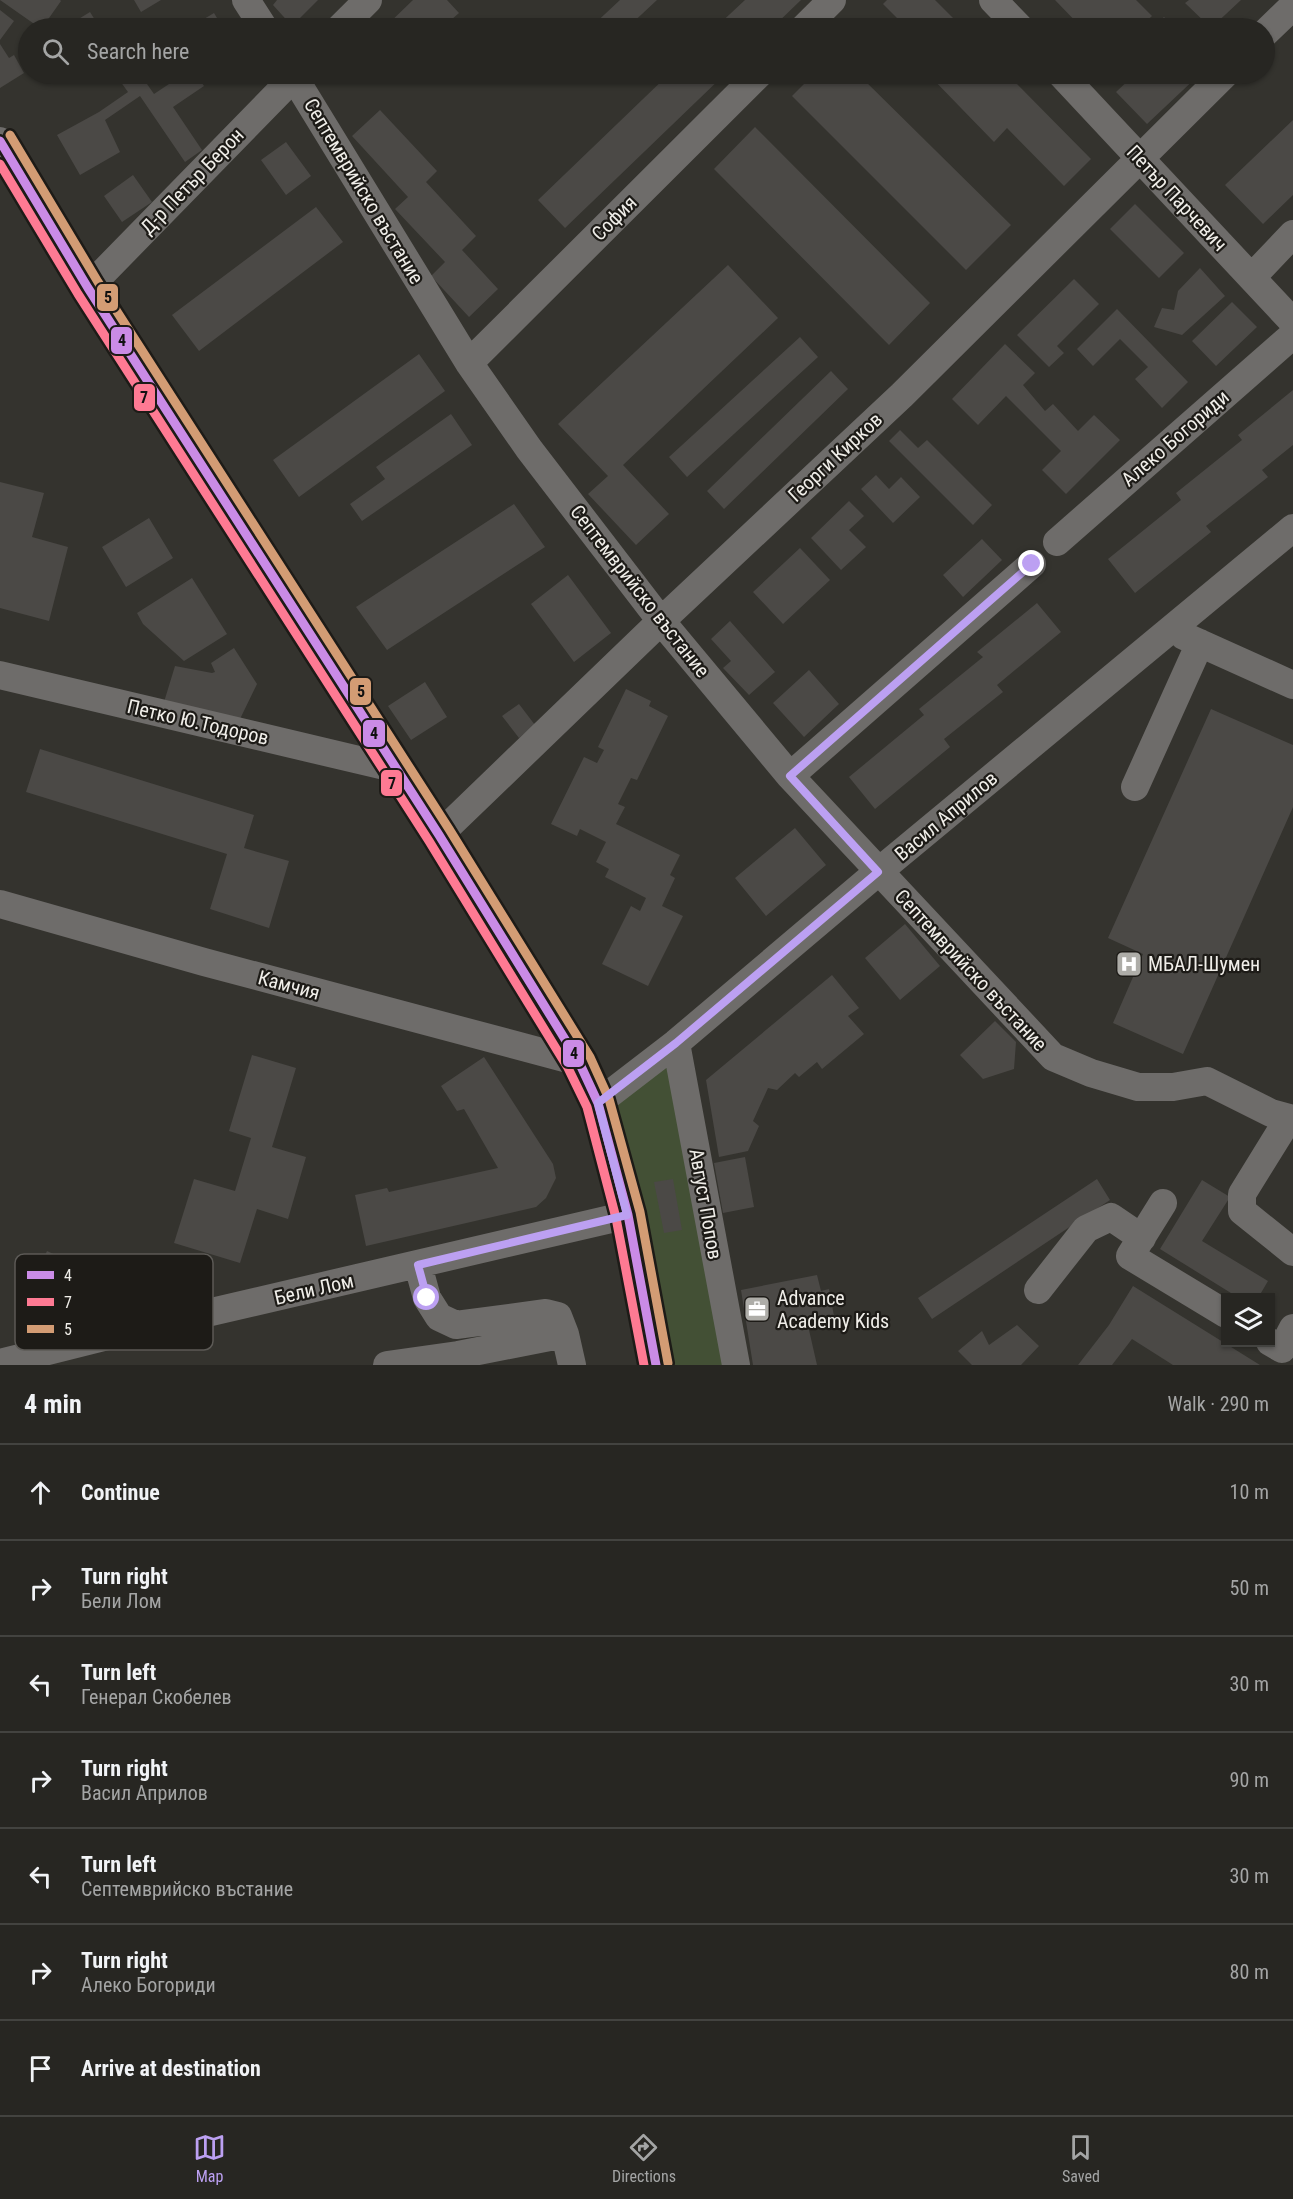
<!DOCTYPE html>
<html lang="en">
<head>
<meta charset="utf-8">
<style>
  :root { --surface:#272622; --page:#33322f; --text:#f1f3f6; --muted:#a4a5a5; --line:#434340; --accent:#bca0f2 }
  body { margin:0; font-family:"Roboto Condensed",sans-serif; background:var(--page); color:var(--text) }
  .controls { position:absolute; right:18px; bottom:18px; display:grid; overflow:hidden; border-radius:0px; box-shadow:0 2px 4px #0004 }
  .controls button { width:54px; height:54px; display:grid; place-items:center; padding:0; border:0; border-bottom:2px solid var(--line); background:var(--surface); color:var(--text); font:30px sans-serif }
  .stop { position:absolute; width:18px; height:18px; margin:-14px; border:4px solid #bca0f2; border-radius:50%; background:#fff }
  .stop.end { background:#bca0f2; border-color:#fff; box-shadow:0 2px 6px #0008 }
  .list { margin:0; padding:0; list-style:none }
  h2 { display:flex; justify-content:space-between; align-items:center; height:78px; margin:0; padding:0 24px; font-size:26px }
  h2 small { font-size:20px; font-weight:400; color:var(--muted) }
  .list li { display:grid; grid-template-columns:39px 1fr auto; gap:18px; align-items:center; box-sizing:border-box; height:96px; padding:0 24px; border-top:2px solid var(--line) }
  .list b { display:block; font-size:22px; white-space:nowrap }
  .list p { margin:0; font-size:20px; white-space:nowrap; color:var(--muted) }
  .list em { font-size:20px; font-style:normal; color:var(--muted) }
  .icon { flex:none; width:33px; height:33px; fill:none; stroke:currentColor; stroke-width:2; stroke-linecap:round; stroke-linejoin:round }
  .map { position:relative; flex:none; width:1293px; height:1365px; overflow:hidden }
  .search { position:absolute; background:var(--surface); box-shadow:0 2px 4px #0004; left:18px; right:18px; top:18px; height:66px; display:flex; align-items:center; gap:15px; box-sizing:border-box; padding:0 21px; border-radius:33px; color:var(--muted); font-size:22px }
  .sheet { height:750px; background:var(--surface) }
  nav { display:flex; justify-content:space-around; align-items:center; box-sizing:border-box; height:84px; border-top:2px solid var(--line); background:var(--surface); font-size:16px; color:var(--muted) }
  nav a { display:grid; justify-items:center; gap:3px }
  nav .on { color:var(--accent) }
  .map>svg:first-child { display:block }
  .green { fill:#435035 }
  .building { fill:#4b4946 }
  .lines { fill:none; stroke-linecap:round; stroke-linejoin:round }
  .minor { stroke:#6e6c6a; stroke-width:28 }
  .bus-1-casing { stroke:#1d1b17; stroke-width:14 }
  .bus-2-casing { stroke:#1d1b17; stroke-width:14 }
  .bus-3-casing { stroke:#1d1b17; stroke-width:14 }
  .bus-1 { stroke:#ca8be6; stroke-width:9 }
  .bus-2 { stroke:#fe7a93; stroke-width:9 }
  .bus-3 { stroke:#d39c74; stroke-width:9 }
  .route { stroke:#bca0f2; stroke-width:8 }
  .labels { text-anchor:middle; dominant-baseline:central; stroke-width:4.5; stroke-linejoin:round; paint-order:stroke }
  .street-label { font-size:20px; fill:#f0eee9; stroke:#1d1b17 }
  .poi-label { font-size:20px; fill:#f0eee9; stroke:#1d1b17; text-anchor:start }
  .key { fill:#1d1b17; stroke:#5c5a56; stroke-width:1.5 }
  .key-label { font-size:16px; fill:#f0eee9 }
  .line-badge { stroke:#1d1b17; stroke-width:2 }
  .pale-badge-label { font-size:16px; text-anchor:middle; font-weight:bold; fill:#111 }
</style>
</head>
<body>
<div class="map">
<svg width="1293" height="1365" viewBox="0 0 1293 1365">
  <rect width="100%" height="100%" fill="#34332e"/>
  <!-- green -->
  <path class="green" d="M676 1043 736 1365H656L598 1103Z"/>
  <!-- building -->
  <path class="building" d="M0 0H60L61 1 42 28H40Z
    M134 0H161L141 12Z
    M277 0H318L292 26 273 5Z
    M413 0H447L459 13 442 28H384Z
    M620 0H657L627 28H590Z
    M745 0H801L772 28H715Z
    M887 0H935L963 28H907L883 4Z
    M1055 0H1136L1152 16 1139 28H1082Z
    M1189 0H1241L1211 28 1185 3Z
    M0 10 14 21 0 40Z
    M90 12 100 28H64Z
    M214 13 223 28H189Z
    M1164 17 1175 28H1152Z
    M0 44 9 58 14 55 24 73 0 88Z
    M115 74H140L154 94 184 74H196L204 86 173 107 202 150 185 162 140 96 105 120 120 152 80 175 57 135 99 112 128 92Z
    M669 74H725L565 228 538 200Z
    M814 74H858L1011 225 966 270 792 96Z
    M928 74H1007L1091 159 1064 186 1007 128 994 142Z
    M1133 74H1200L1147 124 1116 92 1134 75Z
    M380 110 437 171 426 182 476 236 462 250 498 289 469 317 431 276 445 262 395 209 408 197 352 136Z
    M1293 120V195L1263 224 1225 185Z
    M755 127 930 303 889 345 714 169Z
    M286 142 311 176 286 195 261 160Z
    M133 175 152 202 122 222 104 196Z
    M1135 204 1184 253 1159 278 1110 229Z
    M316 207 343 242 199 351 172 315Z
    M728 265 778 318 623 465 669 514 636 545 588 494 608 476 558 424Z
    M1200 268 1225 296 1182 335 1154 327 1162 308 1174 310 1178 291Z
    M1074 279 1099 304 1057 346 1064 353 1049 367 1017 335Z
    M1232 302 1257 327 1216 366 1192 341Z
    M1117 309 1188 382 1162 408 1135 379 1148 367 1120 339 1093 366 1077 349Z
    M800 337 818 357 687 477 669 457Z
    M1005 344 1035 373 1023 385 1045 411 1053 404 1078 431 1094 415 1120 440 1066 494 1042 470 1061 451 1006 396 978 425 952 399Z
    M419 354 445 391 299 497 273 460Z
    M831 371 848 389 724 509 707 491Z
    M1293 390V445L1262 470 1268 477 1206 526 1211 532 1135 593 1108 559 1181 500 1176 493 1242 440 1238 435Z
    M451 414 472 445 362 521 350 504 385 479 376 467Z
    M900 430 918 448 927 440 992 505 973 525 889 441Z
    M876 475 889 489 901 477 920 497 893 523 861 489Z
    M0 482 44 493 32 537 68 547 49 621 0 608Z
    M849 501 864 516 849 530 866 547 841 570 811 538Z
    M514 504 545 547 387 650 356 607Z
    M149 518 173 558 126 587 102 547Z
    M982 539 1002 560 963 597 943 575Z
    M800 548 830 580 783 624 753 592Z
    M568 575 611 633 574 662 531 604Z
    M192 578 227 634 184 661 143 624 137 613Z
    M1037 603 1061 632 997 685 1003 692 944 739 950 747 875 809 849 777 924 715 919 709 983 657 977 652Z
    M730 621 775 672 749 695 723 668 731 661 711 639Z
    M234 648 257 684 240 719 164 702 175 666 212 673 215 672 211 663Z
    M809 670 839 704 804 737 773 703Z
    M425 682 447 717 411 740 388 706Z
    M626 689 651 701 649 706 668 716 637 780 631 778 618 804 625 807 616 824 680 855 670 875 675 878 662 906 683 916 648 986 602 964 631 906 640 911 646 898 605 877 609 869 596 862 606 842 580 829 577 836 551 824 584 757 597 763 604 750 598 747Z
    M519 704 535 725 519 738 502 716Z
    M1211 709 1293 745V807L1183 1054 1113 1023 1143 954 1108 938Z
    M40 749 254 815 244 848 289 861 269 928 210 909 227 854 26 792Z
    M795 828 826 865 766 916 735 878Z
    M905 924 940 966 900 1000 865 958Z
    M832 975 859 1008 848 1016 864 1034 822 1069 817 1062 799 1077 795 1073 777 1090 768 1088 753 1121 759 1126 748 1151 719 1157 706 1080Z
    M995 1021 1016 1042 1014 1069 983 1079 960 1055Z
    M252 1055 296 1068 272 1147 306 1157 288 1219 257 1209 240 1263 174 1243 194 1179 235 1191 251 1138 229 1131Z
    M484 1057 553 1164 556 1178 546 1198 536 1207 366 1246 355 1195 387 1188 389 1192 498 1168 464 1109 457 1111 441 1086Z
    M745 1157 754 1207 723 1213 714 1163Z
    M673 1179 682 1230 664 1233 654 1182Z
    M1097 1179 1110 1200 932 1319 918 1298Z
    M1202 1180 1230 1197 1202 1241 1268 1281 1258 1298H1239L1160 1249Z
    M47 1251 81 1267 68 1295 34 1280Z
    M817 1275 821 1291 829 1289 836 1327 809 1330 817 1365H753L741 1290Z
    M1133 1286 1260 1365H1173L1132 1339 1112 1365H1078L1109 1325Z
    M1017 1325 1039 1346 1021 1365H972L958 1351 982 1331 989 1345Z"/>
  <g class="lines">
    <!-- minor -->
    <path class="minor" d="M246 0 264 28
      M993 0 1020 28
      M340 28 368 0
      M804 28 832 0
      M1264 34 1293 6
      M292 74 469 363 529 449 661 621 790 776 1053 1057 1091 1073 1138 1087H1173L1207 1081 1271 1113 1293 1119
      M1061 74 1293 322
      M0 141 88 288 439 835 579 1062 598 1103 628 1215 656 1365
      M1252 277 1293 234
      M88 288 297 74
      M469 363 759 74
      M1057 542 1293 335
      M1184 636 1293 685
      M0 675 397 769
      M790 776 1032 564
      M1135 787 1200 643
      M439 835 661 621 902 395 1225 74
      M0 904 204 962 579 1062
      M676 1043 736 1365
      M598 1103 676 1043 878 872 1293 528
      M1289 1118 1242 1194V1211L1293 1252
      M1163 1203 1130 1256 1226 1314
      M418 1265 427 1298 439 1317 456 1325 546 1313 558 1316 565 1334
      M1038 1290 1086 1229 1111 1217 1142 1238
      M1270 1342 1282 1349 1293 1328
      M0 1363 108 1336 628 1215
      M387 1365 458 1355 565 1334 572 1365"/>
    <defs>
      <path id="bus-1" d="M0 141 88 288 439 835 579 1062 598 1103 628 1215 656 1365"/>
      <path id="bus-2" d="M0 164 78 294 429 841 568 1068 587 1107 616 1218 644 1365"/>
      <path id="bus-3" d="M10 135 98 282 449 829 590 1057 609 1099 640 1212 668 1363"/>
    </defs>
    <!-- bus-1 casing -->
    <use href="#bus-1" class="bus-1-casing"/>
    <!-- bus-2 casing -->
    <use href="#bus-2" class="bus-2-casing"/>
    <!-- bus-3 casing -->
    <use href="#bus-3" class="bus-3-casing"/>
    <!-- bus-1 -->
    <use href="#bus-1" class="bus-1"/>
    <!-- bus-2 -->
    <use href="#bus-2" class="bus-2"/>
    <!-- bus-3 -->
    <use href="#bus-3" class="bus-3"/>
  </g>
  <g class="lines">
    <!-- route -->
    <path class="route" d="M427 1298 418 1265 627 1215 598 1103 676 1043 878 872 790 776 1032 564"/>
  </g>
  <!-- icons -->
  <defs>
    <symbol id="hospital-square" viewBox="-11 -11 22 22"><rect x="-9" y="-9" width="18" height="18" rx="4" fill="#aeada8" stroke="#1d1b17"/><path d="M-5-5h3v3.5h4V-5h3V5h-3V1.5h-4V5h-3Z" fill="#fff"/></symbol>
    <symbol id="office-square" viewBox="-11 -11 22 22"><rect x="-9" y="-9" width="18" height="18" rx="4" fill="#aeada8" stroke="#1d1b17"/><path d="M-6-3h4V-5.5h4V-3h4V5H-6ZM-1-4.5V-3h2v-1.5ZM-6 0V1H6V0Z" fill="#fff"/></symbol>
  </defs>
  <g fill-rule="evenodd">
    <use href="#hospital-square" x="1114" y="949" width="30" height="30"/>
    <use href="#office-square" x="742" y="1294" width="30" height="30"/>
  </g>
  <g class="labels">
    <!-- street labels -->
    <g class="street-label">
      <text transform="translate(192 181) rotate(-46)">Д-р Петър Берон</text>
      <text transform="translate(364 191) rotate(59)">Септемврийско въстание</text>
      <text transform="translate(1177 198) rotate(47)">Петър Парчевич</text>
      <text transform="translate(614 218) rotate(-45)">София</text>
      <text transform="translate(1175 438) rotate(-41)">Алеко Богориди</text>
      <text transform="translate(835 457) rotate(-43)">Георги Кирков</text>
      <text transform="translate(640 591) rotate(52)">Септемврийско въстание</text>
      <text transform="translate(198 722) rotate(13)">Петко Ю.Тодоров</text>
      <text transform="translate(946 816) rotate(-40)">Васил Априлов</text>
      <text transform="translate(971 970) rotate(47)">Септемврийско въстание</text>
      <text transform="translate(289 985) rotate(15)">Камчия</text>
      <text transform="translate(706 1204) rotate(80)">Август Попов</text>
      <text transform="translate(314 1289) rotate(-13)">Бели Лом</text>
    </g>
    <!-- poi labels -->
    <g class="poi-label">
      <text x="1148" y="964">МБАЛ-Шумен</text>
      <text x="777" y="1298">Advance<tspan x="777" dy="23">Academy Kids</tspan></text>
    </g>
  </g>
  <!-- legend -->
  <rect x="15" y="1254" width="198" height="96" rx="9" class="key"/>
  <rect x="27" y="1271" width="27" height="8" fill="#ca8be6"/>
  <rect x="27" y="1298" width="27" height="8" fill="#fe7a93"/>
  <rect x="27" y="1325" width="27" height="8" fill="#d39c74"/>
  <g class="key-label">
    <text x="64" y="1281">4</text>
    <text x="64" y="1308">7</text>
    <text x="64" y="1335">5</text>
  </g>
  <g class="line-badge">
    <rect x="96" y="283" width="23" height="29" rx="6" fill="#d39c74"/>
    <rect x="110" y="326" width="23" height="29" rx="6" fill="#ca8be6"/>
    <rect x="133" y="383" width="23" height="29" rx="6" fill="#fe7a93"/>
    <rect x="349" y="677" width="23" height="29" rx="6" fill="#d39c74"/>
    <rect x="362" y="719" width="24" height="29" rx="6" fill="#ca8be6"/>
    <rect x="380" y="769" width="23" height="28" rx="6" fill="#fe7a93"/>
    <rect x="562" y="1039" width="23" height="29" rx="6" fill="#ca8be6"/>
  </g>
  <g class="pale-badge-label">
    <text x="108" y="303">5</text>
    <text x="122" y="346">4</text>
    <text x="144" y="403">7</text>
    <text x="361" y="697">5</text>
    <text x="374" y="739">4</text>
    <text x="392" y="789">7</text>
    <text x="574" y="1059">4</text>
  </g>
</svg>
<div class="controls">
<button><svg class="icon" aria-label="layers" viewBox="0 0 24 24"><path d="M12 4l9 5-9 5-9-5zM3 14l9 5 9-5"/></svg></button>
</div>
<div class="stop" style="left:427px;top:1298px"></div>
<div class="stop end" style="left:1032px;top:564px"></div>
<div class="search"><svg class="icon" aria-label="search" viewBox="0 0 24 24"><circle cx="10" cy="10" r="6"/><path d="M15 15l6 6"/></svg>Search here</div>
</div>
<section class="sheet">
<h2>4 min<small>Walk · 290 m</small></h2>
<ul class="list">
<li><svg class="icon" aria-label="ahead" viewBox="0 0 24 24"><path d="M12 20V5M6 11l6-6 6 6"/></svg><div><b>Continue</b></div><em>10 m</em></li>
<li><svg class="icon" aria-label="right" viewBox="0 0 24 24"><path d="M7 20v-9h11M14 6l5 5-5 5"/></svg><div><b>Turn right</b><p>Бели Лом</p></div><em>50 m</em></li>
<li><svg class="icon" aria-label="left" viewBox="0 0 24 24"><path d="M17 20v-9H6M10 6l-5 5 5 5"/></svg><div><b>Turn left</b><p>Генерал Скобелев</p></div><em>30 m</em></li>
<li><svg class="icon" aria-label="right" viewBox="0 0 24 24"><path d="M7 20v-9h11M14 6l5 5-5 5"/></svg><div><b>Turn right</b><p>Васил Априлов</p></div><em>90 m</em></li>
<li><svg class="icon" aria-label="left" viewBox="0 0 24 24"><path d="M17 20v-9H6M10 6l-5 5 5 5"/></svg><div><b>Turn left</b><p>Септемврийско въстание</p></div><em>30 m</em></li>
<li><svg class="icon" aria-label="right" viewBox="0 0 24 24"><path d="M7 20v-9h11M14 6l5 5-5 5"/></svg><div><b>Turn right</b><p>Алеко Богориди</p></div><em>80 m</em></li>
<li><svg class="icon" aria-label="arrive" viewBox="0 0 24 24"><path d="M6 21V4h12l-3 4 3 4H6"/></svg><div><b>Arrive at destination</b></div></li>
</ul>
</section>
<nav>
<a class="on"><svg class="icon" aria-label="map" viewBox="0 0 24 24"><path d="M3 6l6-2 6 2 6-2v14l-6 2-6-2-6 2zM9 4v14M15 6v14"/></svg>Map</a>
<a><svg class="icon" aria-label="directions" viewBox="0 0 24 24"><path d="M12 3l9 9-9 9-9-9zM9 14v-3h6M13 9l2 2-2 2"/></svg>Directions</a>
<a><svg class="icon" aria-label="saved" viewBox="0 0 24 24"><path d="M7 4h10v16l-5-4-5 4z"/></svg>Saved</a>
</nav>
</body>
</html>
